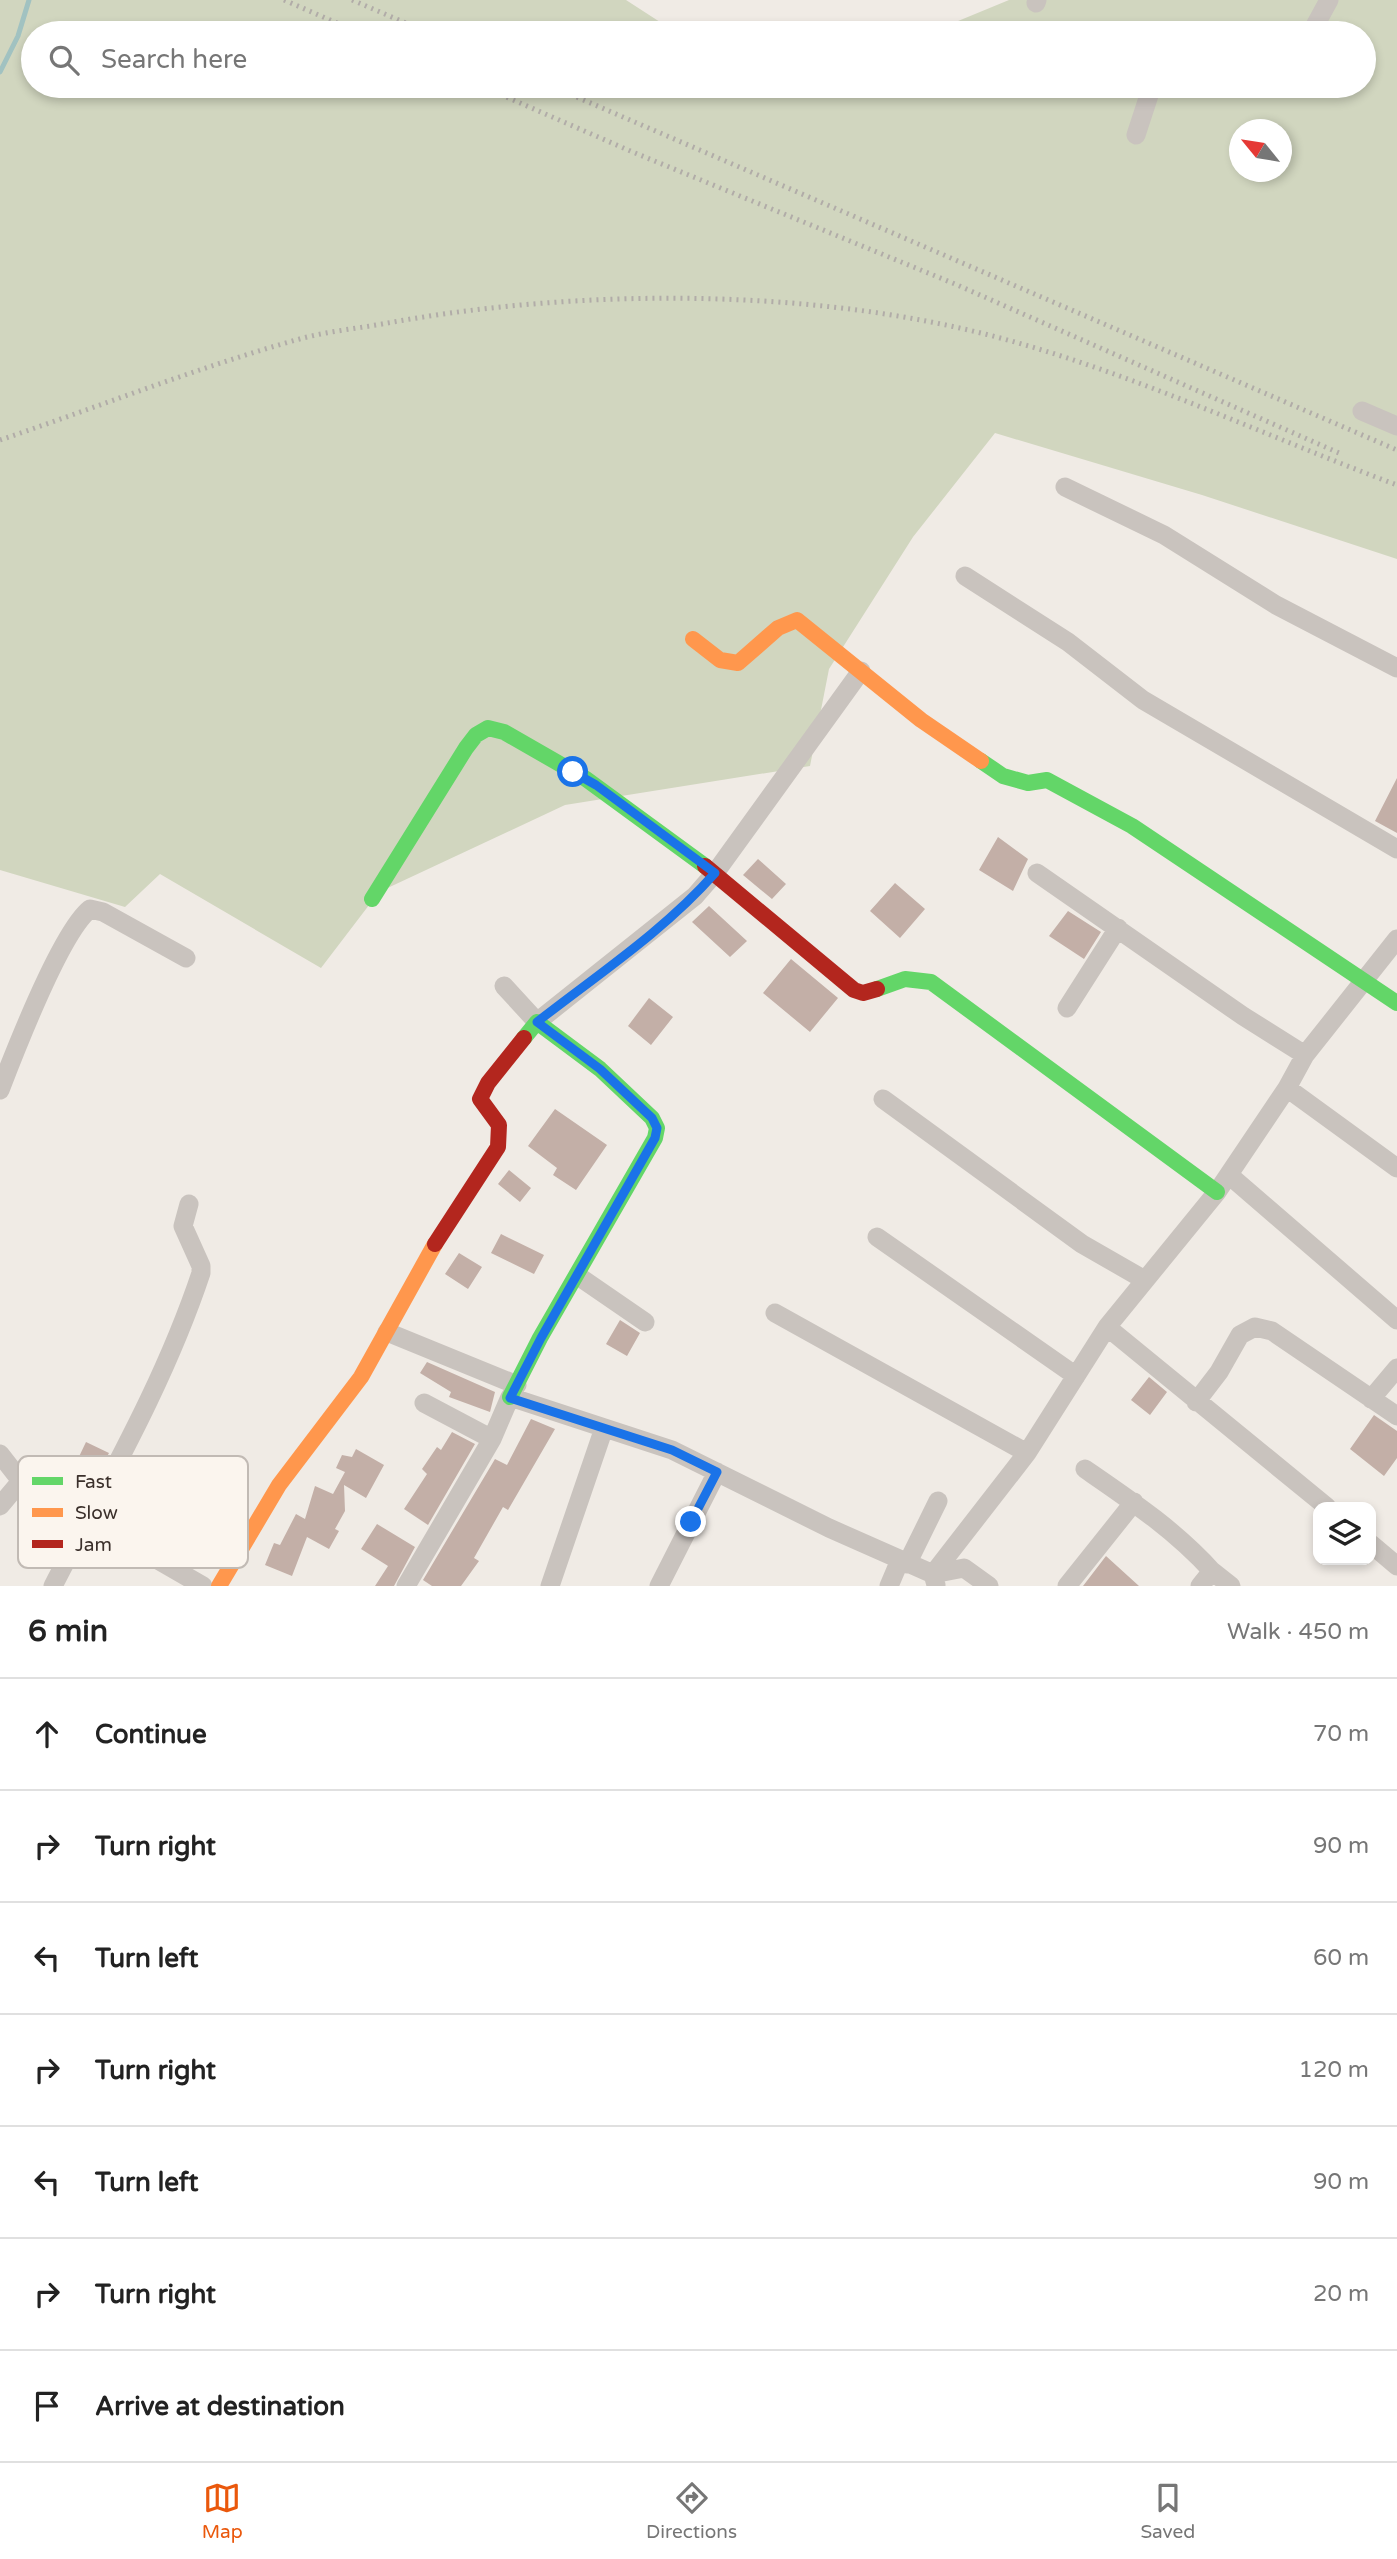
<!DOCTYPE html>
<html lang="en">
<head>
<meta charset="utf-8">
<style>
  :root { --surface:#fff; --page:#f2f2f2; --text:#222; --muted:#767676; --line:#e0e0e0; --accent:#ea580c }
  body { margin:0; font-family:"Varela Round",sans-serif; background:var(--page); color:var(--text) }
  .controls { position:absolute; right:21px; bottom:21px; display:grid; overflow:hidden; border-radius:14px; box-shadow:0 4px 10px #0003 }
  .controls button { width:63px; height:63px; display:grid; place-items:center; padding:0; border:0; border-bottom:2px solid var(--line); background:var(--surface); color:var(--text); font:35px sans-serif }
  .compass { position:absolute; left:1229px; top:119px; width:63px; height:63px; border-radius:50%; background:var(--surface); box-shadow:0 4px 10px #0003; rotate:300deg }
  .stop { position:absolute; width:21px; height:21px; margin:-16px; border:5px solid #1a73e8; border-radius:50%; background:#fff }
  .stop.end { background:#1a73e8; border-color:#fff; box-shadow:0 2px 7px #0008 }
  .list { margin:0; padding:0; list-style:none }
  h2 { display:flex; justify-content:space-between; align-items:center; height:91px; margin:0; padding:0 28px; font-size:30px }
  h2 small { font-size:23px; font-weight:400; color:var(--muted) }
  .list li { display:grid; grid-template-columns:46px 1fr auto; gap:21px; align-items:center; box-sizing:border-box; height:112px; padding:0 28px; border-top:2px solid var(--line) }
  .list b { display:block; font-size:26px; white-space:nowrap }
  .list em { font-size:23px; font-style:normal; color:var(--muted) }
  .icon { flex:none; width:38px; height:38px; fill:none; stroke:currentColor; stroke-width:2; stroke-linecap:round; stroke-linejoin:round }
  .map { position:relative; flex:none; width:1397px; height:1586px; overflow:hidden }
  .search { position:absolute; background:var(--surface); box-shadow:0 4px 10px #0003; left:21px; right:21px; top:21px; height:77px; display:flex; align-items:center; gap:18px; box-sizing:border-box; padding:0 24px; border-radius:38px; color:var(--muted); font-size:26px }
  .sheet { height:875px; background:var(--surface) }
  nav { display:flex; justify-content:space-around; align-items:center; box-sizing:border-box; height:98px; border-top:2px solid var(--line); background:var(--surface); font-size:19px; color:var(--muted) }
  nav a { display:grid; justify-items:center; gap:4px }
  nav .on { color:var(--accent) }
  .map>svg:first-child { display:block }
  .green { fill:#d1d6bf; fill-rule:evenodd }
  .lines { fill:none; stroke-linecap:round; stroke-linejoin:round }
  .stream { stroke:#a1c2c1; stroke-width:5 }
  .building { fill:#c3afa7 }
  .street { stroke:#c9c3be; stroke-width:19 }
  .fast { stroke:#63d668; stroke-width:16 }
  .slow { stroke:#ff974d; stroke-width:16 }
  .jam { stroke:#b3261e; stroke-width:16 }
  .rail { stroke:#b1aca8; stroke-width:5; stroke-dasharray:2 5; stroke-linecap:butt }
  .route { stroke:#1a73e8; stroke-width:9 }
  .key { fill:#fbf5ee; stroke:#c1bab4; stroke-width:2 }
  .key-label { font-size:19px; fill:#3b302b }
</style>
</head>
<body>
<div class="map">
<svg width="1397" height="1586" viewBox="0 0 1397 1586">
  <rect width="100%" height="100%" fill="#f0ebe5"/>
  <!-- green -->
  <path class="green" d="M0 0H626L677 33H33V86H768L782 94 802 86H1364V33H929L1009 0H1397V559L1202 495 995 433 913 537 829 669 810 766 565 805 379 892 321 968 160 874 125 907 0 870ZM1240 130H1282V172H1240Z"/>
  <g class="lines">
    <!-- stream -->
    <path class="stream" d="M0 72 18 36 29 0"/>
  </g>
  <!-- building -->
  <path class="building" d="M1397 778V833L1375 821Z
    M998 837 1028 859 1013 891 979 870Z
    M758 859 786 884 772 899 743 875Z
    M895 883 925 909 900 938 870 911Z
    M709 906 747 941 730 957 692 922Z
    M1068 911 1101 932 1084 959 1049 936Z
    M791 959 838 998 810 1032 763 993Z
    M649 998 673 1017 651 1045 628 1026Z
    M555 1109 607 1145 576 1190 553 1175 557 1168 528 1146Z
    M509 1170 531 1188 520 1202 498 1184Z
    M501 1234 544 1255 534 1274 491 1253Z
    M459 1253 482 1267 468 1289 445 1274Z
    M620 1320 640 1333 627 1356 606 1344Z
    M427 1362 495 1392 490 1412 449 1397 451 1392 420 1373Z
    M1149 1377 1167 1392 1150 1415 1131 1400Z
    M1374 1415 1397 1431V1458L1384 1476 1350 1449Z
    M531 1419 555 1429 508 1510 503 1507 474 1558 479 1561 461 1586H432L423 1580 495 1459 507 1465Z
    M452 1432 475 1444 428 1525 404 1509 427 1474 422 1469 437 1447 441 1450Z
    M86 1442 109 1453 98 1473 87 1465 76 1463Z
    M356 1449 384 1465 366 1498 344 1485 345 1511 335 1529 339 1531 329 1549 307 1537 292 1576 265 1565 274 1543 280 1545 296 1514 305 1519 315 1486 333 1494 345 1472 336 1468 342 1455 352 1457Z
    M377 1524 415 1547 394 1586H375L388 1566 361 1549Z
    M1106 1556 1139 1586H1083Z"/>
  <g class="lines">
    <!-- street -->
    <path class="street" d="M1036 3 1037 0
      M1311 33 1329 0
      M1136 135 1152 86
      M1362 411 1397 426
      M1065 487 1164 535 1276 605 1397 668
      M965 576 1068 642 1143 700 1397 849
      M1037 873 1243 1016 1305 1055
      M504 986 537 1022 695 896 715 873 861 671
      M1067 1008 1118 928
      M1287 1088 1397 1168
      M0 1090C15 1051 61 932 90 909L103 912 186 958
      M883 1099 1082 1244 1143 1279
      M1229 1175 1397 1320
      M877 1237 1076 1376
      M578 1276 645 1322
      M775 1313 1027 1453
      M1107 1327 1327 1507
      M387 1332 517 1385
      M1371 1399 1397 1368
      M1196 1402 1219 1372 1240 1335 1255 1327 1272 1331 1397 1416
      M424 1403 492 1439 510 1397 672 1450 829 1528 933 1574 936 1585
      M0 1454 21 1481 203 1586
      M1085 1469C1130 1500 1175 1530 1212 1571L1200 1586
      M0 1506 21 1481
      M1371 1544 1397 1566
      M907 1564 938 1501
      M1212 1571 1231 1586
      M933 1574 1027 1453 1107 1327 1217 1192 1287 1088 1305 1055 1397 939
      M933 1574 964 1568 989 1586
      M53 1586C106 1483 164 1384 201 1273V1266L183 1226 189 1204
      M406 1586 492 1439
      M550 1586 604 1428
      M659 1586 717 1472
      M889 1586 900 1560
      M1067 1586 1134 1502"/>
    <!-- fast -->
    <path class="fast" d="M981 761 1003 776 1028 783 1047 780 1132 826 1397 1003
      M372 899 466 748 476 735 488 728 504 732 586 779 705 866
      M877 989 905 979 931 982 1217 1192
      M510 1397 540 1338 655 1138 657 1128 652 1118 600 1069 537 1022 524 1038"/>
    <!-- slow -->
    <path class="slow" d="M693 639 720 660 738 663 778 628 797 620 921 720 981 761
      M219 1586 279 1485 361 1377 435 1244"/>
    <!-- jam -->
    <path class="jam" d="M705 866 854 990 863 993 877 989
      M435 1244 498 1147 499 1125 480 1099 488 1083 524 1038"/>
    <!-- rail -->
    <path class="rail" d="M284 0 360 33
      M352 0 429 33
      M481 86 635 153 955 284 1339 453
      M551 86 1397 450
      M0 440C98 407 196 368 296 340 323 332 353 329 382 324 555 292 758 288 931 322 1092 353 1244 428 1397 485"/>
  </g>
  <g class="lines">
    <!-- route -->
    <path class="route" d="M573 772 596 785 715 873C664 931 597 975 537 1022L600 1069 652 1118 657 1128 655 1138 541 1338 510 1398 672 1450 717 1472 691 1522"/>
  </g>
  <!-- legend -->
  <rect x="18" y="1456" width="230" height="112" rx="10" class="key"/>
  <rect x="32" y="1477" width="31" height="8" fill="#63d668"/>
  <rect x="32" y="1508" width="31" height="9" fill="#ff974d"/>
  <rect x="32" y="1540" width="31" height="8" fill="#b3261e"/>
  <g class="key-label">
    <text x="75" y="1488">Fast</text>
    <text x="75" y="1519">Slow</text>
    <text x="75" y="1551">Jam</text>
  </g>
</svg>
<div class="controls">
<button><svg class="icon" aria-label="layers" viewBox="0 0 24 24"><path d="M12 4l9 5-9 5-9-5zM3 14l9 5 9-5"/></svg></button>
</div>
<svg class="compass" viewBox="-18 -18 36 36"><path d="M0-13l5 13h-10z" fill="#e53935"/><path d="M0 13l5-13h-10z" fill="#767676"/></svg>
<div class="stop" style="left:573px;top:772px"></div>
<div class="stop end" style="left:691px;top:1522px"></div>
<div class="search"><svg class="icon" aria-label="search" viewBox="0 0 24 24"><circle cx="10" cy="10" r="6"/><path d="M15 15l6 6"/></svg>Search here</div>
</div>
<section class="sheet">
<h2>6 min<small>Walk · 450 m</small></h2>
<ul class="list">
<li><svg class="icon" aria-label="ahead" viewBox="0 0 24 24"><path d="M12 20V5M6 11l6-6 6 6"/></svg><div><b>Continue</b></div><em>70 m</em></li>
<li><svg class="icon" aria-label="right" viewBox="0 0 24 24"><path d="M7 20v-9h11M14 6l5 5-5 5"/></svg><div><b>Turn right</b></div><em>90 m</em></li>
<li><svg class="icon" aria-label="left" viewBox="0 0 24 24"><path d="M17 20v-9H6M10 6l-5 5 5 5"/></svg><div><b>Turn left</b></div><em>60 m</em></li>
<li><svg class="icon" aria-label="right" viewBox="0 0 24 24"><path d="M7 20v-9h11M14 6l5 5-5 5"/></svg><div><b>Turn right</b></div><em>120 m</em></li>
<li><svg class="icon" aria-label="left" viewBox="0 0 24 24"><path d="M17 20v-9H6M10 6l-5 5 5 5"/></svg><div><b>Turn left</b></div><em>90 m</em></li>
<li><svg class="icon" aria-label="right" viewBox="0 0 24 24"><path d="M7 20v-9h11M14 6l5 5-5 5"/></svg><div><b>Turn right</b></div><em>20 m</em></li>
<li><svg class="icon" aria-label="arrive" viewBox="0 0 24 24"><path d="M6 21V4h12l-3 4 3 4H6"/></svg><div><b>Arrive at destination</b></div></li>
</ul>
</section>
<nav>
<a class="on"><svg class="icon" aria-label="map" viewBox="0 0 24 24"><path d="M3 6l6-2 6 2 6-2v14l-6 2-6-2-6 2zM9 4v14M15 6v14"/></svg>Map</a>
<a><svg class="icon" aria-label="directions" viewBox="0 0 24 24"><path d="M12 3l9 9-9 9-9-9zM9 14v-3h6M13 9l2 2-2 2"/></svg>Directions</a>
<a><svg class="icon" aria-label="saved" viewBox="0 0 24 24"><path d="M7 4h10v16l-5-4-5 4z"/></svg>Saved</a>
</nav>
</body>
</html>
